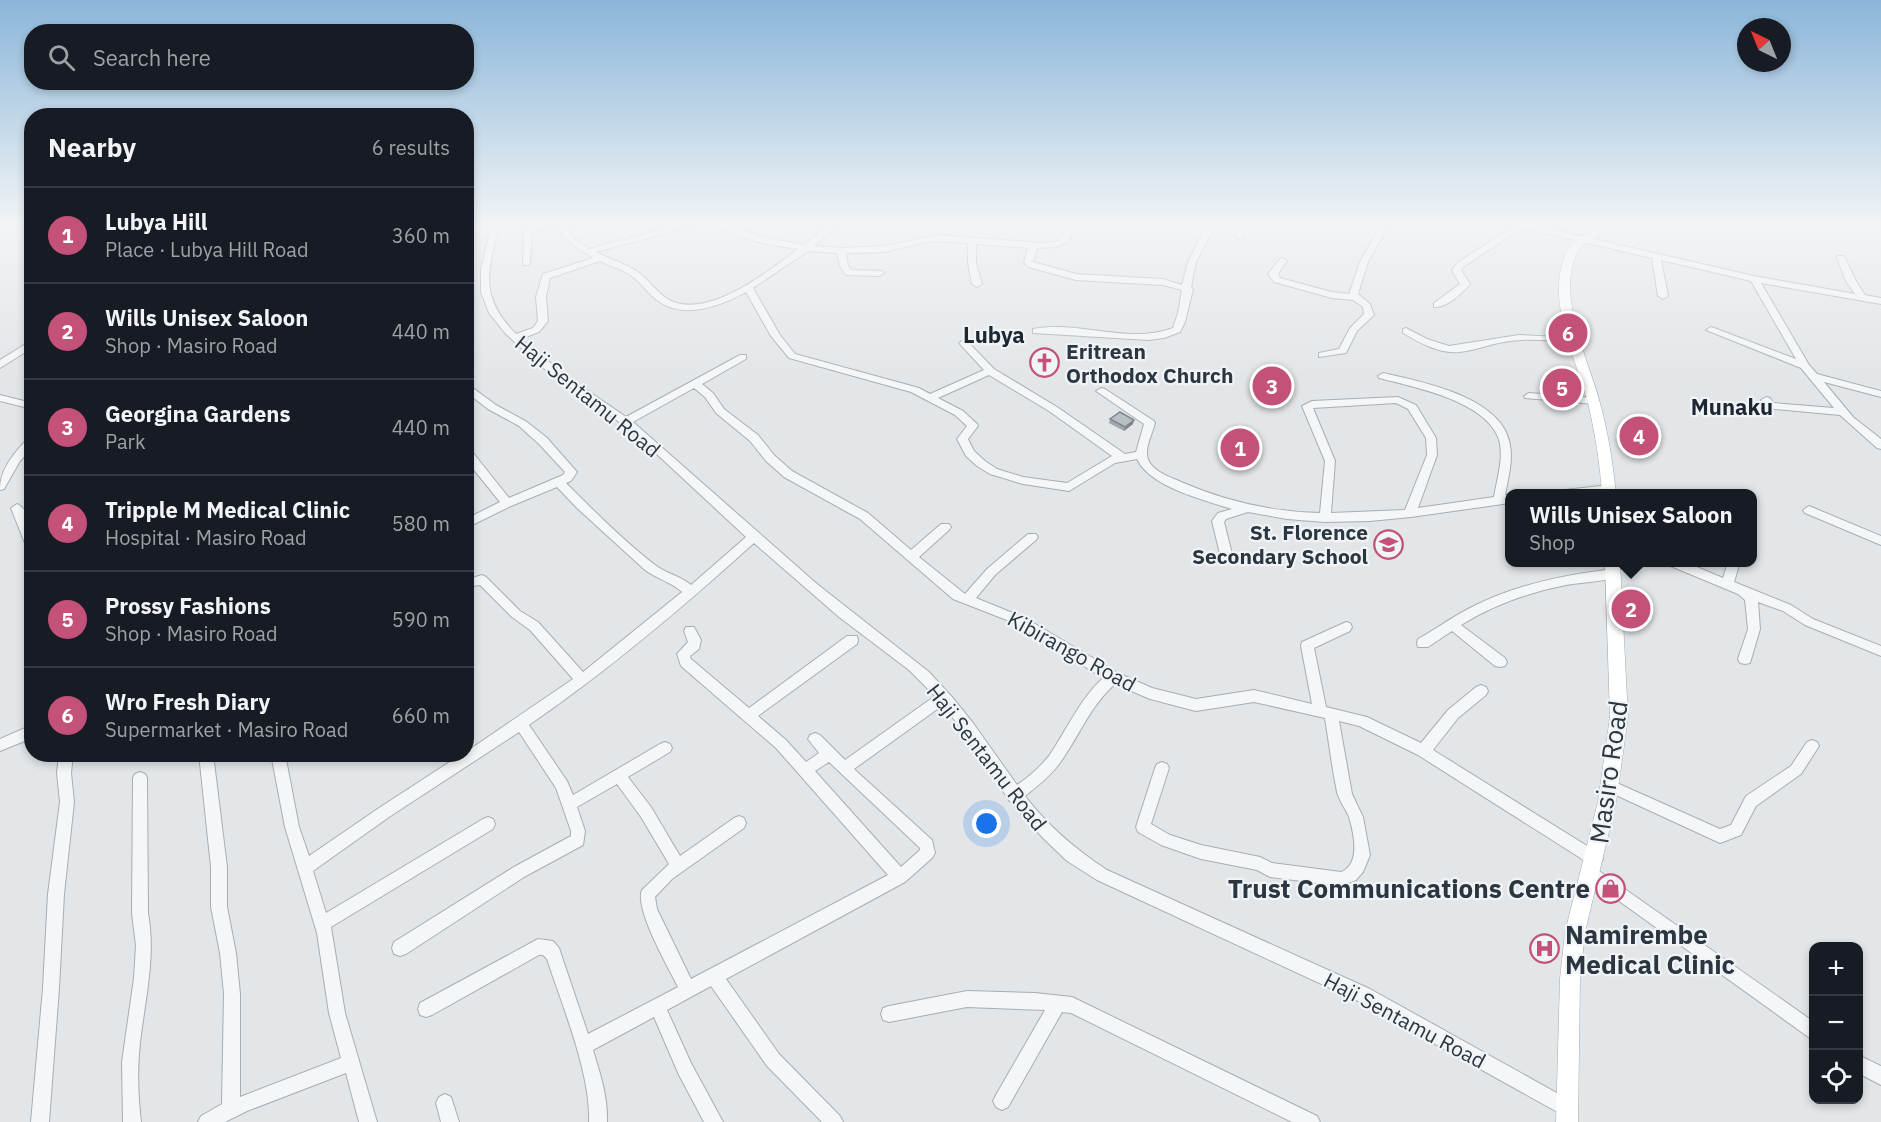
<!DOCTYPE html>
<html lang="en">
<head>
<meta charset="utf-8">
<style>
  :root { --surface:#171b24; --page:#20242c; --text:#f1f3f6; --muted:#9ea1a6; --line:#363941; --accent:#c45178 }
  body { margin:0; font-family:"IBM Plex Sans",sans-serif; background:var(--page); color:var(--text) }
  .controls { position:absolute; right:18px; bottom:18px; display:grid; overflow:hidden; border-radius:12px; box-shadow:0 3px 9px #0003 }
  .controls button { width:54px; height:54px; display:grid; place-items:center; padding:0; border:0; border-bottom:2px solid var(--line); background:var(--surface); color:var(--text); font:30px sans-serif }
  .compass { position:absolute; left:1737px; top:18px; width:54px; height:54px; border-radius:50%; background:var(--surface); box-shadow:0 3px 9px #0003; rotate:317deg }
  .you { position:absolute; left:987px; top:824px; width:21px; height:21px; margin:-15px; border:4px solid #fff; border-radius:50%; background:#1a73e8; box-shadow:0 0 0 9px #1a73e833 }
  .badge { display:grid; place-items:center; width:39px; height:39px; border-radius:50%; background:var(--accent); color:#fff; font-size:20px; font-weight:700 }
  .pin { position:absolute; translate:-50% -50%; border:3px solid #fff; box-shadow:0 2px 6px #0006 }
  .popup { position:absolute; left:1505px; top:489px; width:252px; height:78px; box-sizing:border-box; display:grid; place-content:center; border-radius:12px; background:var(--surface); filter:drop-shadow(0 2px 4px #0005); font-size:20px; white-space:nowrap; color:var(--muted) }
  .popup b { font-size:22px; color:var(--text) }
  .popup::after { content:''; position:absolute; left:50%; top:100%; margin-left:-12px; border:12px solid transparent; border-top-color:var(--surface) }
  .list { margin:0; padding:0; list-style:none }
  h2 { display:flex; justify-content:space-between; align-items:center; height:78px; margin:0; padding:0 24px; font-size:26px }
  h2 small { font-size:20px; font-weight:400; color:var(--muted) }
  .list li { display:grid; grid-template-columns:39px 1fr auto; gap:18px; align-items:center; box-sizing:border-box; height:96px; padding:0 24px; border-top:2px solid var(--line) }
  .list b { display:block; font-size:22px; white-space:nowrap }
  .list p { margin:0; font-size:20px; white-space:nowrap; color:var(--muted) }
  .list em { font-size:20px; font-style:normal; color:var(--muted) }
  .icon { flex:none; width:33px; height:33px; fill:none; stroke:currentColor; stroke-width:2; stroke-linecap:round; stroke-linejoin:round }
  .map { position:relative; flex:none; width:1881px; height:1122px; overflow:hidden }
  .search { position:absolute; background:var(--surface); box-shadow:0 3px 9px #0003; left:24px; top:24px; width:450px; height:66px; display:flex; align-items:center; gap:15px; box-sizing:border-box; padding:0 21px; border-radius:24px; color:var(--muted); font-size:22px }
  .panel { position:absolute; background:var(--surface); box-shadow:0 3px 9px #0003; left:24px; top:108px; width:450px; height:654px; border-radius:24px }
  .map>svg:first-child { display:block }
  .lines { fill:none; stroke-linecap:round; stroke-linejoin:round }
  .minor-casing { stroke:#a7aeb3; stroke-width:2 }
  .major-casing { stroke:#a2acb4; stroke-width:1 }
  .minor { fill:#f4f6f8; fill-rule:evenodd }
  .major { fill:#fff; fill-rule:evenodd }
  .wall { fill:#9fa5a9 }
  .shaded-wall { fill:#82868a }
  .building { fill:#b9c0c5; stroke:#82868a; stroke-width:1.5 }
  .labels { text-anchor:middle; dominant-baseline:central; stroke-width:4.5; stroke-linejoin:round; paint-order:stroke }
  .poi-label { font-size:21px; font-weight:bold; fill:#2b3640; stroke:#f1f4f7; text-anchor:start }
  .street-label { font-size:21px; fill:#2b3640; stroke:#f1f4f7 }
  .neighbourhood-label { font-size:22px; font-weight:bold; fill:#1d2731; stroke:#f1f4f7 }
  .near-street-label { font-size:26px; fill:#2b3640; stroke:#f1f4f7 }
  .near-poi-label { font-size:26px; font-weight:bold; fill:#2b3640; stroke:#f1f4f7; text-anchor:end }
</style>
</head>
<body>
<div class="map">
<svg width="1881" height="1122" viewBox="0 0 1881 1122">
  <rect width="100%" height="100%" fill="#e2e6e9"/>
  <g class="lines">
    <defs>
      <path id="minor" d="M492 223H500C488 270 478 296 516 334L533 328 538 321 536 297 543 274 593 258 569 242 555 225 532 232 530 263 529 265H523L524 231 544 223H562L575 239 589 249 688 223H703L596 252C609 259 625 263 638 272 649 280 657 293 669 300 708 320 769 271 798 249 771 245 737 240 714 223H726L758 236 804 245 831 223H841L814 246 843 248 884 246 938 235 1042 243 1055 242 1062 238 1069 223H1077L1068 242 1056 247 1037 248 1033 262 1076 274 1163 279 1182 285 1188 262 1202 234 1204 223H1212L1211 234 1196 262 1191 287 1193 289 1185 322 1180 332 1164 338 1148 340 1033 333V329C1079 320 1128 345 1173 328L1178 313 1182 290 1163 285 1076 280 1028 267 1024 262 1028 248 976 244V263L982 284 977 287 972 284 968 263V243L931 241 884 252 846 253 848 266 852 270 882 271 884 273 879 276 846 275 840 266 837 253 808 251 753 288 780 335 795 354 919 388 930 394 984 370 959 343 964 340 967 341 994 369 1057 407 1125 454 1136 452 1144 424 1096 391 1101 388 1105 389 1154 421 1155 423C1153 432 1144 449 1148 459 1152 471 1170 477 1181 482 1225 501 1272 512 1320 513L1325 461 1302 406 1312 401 1398 397 1416 405 1436 438 1437 455 1418 508 1494 497C1497 478 1505 455 1498 437 1483 400 1413 387 1379 378L1378 376 1383 373C1422 382 1503 397 1510 445 1513 461 1508 479 1505 495H1510V503L1411 517 1370 521 1325 522 1287 519 1248 512 1226 519 1224 522 1233 558 1227 562 1221 558 1212 521 1218 513 1232 509C1204 500 1150 487 1137 459L1115 463 1069 491 1023 484 990 474 977 466 966 456 957 439 967 426 955 415 911 392 789 358 771 336 746 292C721 306 684 320 658 301 647 293 641 282 630 275 621 269 610 266 600 261L550 278 546 297 548 321 539 332 521 339 565 375 626 417 740 355H746V359L702 384 713 393 724 409 758 435 774 455 792 471 868 513 911 550 941 524H949L951 527 949 530 919 557 965 594 987 569 1028 534H1036L1038 537 1036 540 995 575 976 598 1025 618 1118 673 1152 688 1196 699 1254 690 1312 704 1301 646 1302 642 1346 622 1350 623 1352 627 1350 631 1314 648 1326 707 1367 717 1421 743 1448 710 1476 687 1481 685 1486 687 1488 691 1486 695 1458 718 1433 750 1600 854 1603 859 1600 864 1595 866 1590 864 1418 755 1359 726 1339 721 1352 794 1363 817 1370 855 1363 872 1356 880 1341 886 1270 877 1257 870 1201 859 1161 845 1138 832 1136 827 1155 768 1157 764 1162 762 1167 764 1169 768 1151 824 1170 835 1201 845 1260 857 1272 863 1341 872C1361 864 1354 834 1349 817 1346 809 1339 801 1337 792 1332 768 1329 743 1325 718L1254 702 1196 711 1150 699 1115 684C1088 708 1078 740 1056 768 1047 779 1036 787 1025 796 1048 826 1075 849 1107 870L1370 989 1573 1102 1576 1108 1573 1114 1567 1117 1561 1114 1358 1001 1097 880 1067 861 1043 838 1009 800 963 731 943 705 854 769 932 840 935 853 932 858 905 882 726 979 779 1054 840 1116 843 1122H822L767 1066 711 986 667 1010 691 1063 723 1122H704L679 1075 654 1017 593 1050C600 1073 608 1097 607 1122H589C591 1074 562 1005 547 959L543 955H539L432 1015 426 1017 420 1015 418 1009 420 1003 538 939 553 941 559 948 588 1034 678 987C668 967 634 908 642 890L669 864 641 817 617 784 577 807 585 831 583 845 524 877 406 954 400 956 394 954 392 948 394 942 514 867 571 836V831L556 788 519 732 389 817 313 871 326 913 483 819 488 817 493 819 495 824 493 829 331 927 345 1013 377 1122H359L346 1073 247 1111 225 1122H198L201 1116 222 1104 224 994 220 953 211 907V867L199 754H213L227 867V907L236 953 240 994V1097L341 1058 329 1013 317 933 285 827 271 754H285L299 827 309 856 379 808 462 754H466V752L573 679 530 630 512 617 480 585 466 587V575L472 578 482 575 486 577 520 611 538 622 583 672 682 592C671 582 657 579 645 570L577 508 557 487 511 506 466 528V519L500 502 466 460V448L470 449 509 498 563 475 565 472 539 444 519 426 488 409 466 392V383L496 405 527 422 547 438 577 472 571 481 566 483C593 510 625 542 655 565 667 574 679 575 691 585L746 537 633 432 539 365 505 333 489 313 481 292V269ZM989 375 1049 411 1112 456 1067 483 1023 477 997 469 985 461 974 451 968 439 978 426 977 424 963 411 938 398ZM694 388 705 397 716 413 750 441 766 461 784 477 860 519 953 599 1017 624 1103 678C1079 700 1067 730 1049 756 1040 767 1029 777 1017 785L973 723 952 697 929 672 817 584 633 422ZM1396 403 1408 409 1426 438 1427 455 1405 510 1331 513 1335 461 1313 408ZM754 543 839 617 909 670 935 696 845 760 820 735 815 733 810 735 808 739 819 753 806 762 786 740 758 716 857 644 858 640 857 636H847L749 708 691 659 690 656 699 649 701 640 694 627H686L684 631 688 642 677 654 681 666 776 748 888 875 691 979 657 909 655 897 672 879 744 828 746 823 744 818 739 816 734 818 680 856 651 807 628 777 670 752 672 748 670 744 665 742 660 744 573 795 567 781 529 725C609 670 682 608 754 543ZM829 762 920 848V850L901 867 815 771Z
        M1236 223H1244L1243 240 1236 238Z
        M1382 223H1390L1368 262 1358 294 1370 304 1374 315 1357 331 1346 353 1319 357V353L1339 349 1350 328 1364 314 1363 307 1353 300 1332 298 1274 282 1268 274 1280 259 1283 258 1287 261 1278 274 1280 278 1332 292 1349 294 1360 262Z
        M1508 223H1524L1754 276 1855 294 1846 281 1837 258 1838 256H1844L1856 281 1865 295 1881 298V304L1761 283 1809 365 1817 374 1881 391V397L1824 382 1853 417 1881 439V449L1877 448 1840 415 1765 408 1761 400 1766 397 1770 398 1773 403 1834 408 1801 368 1706 330 1711 327 1714 328 1796 359 1751 281 1661 260 1668 296 1663 299 1658 296 1652 258 1522 228 1463 267 1461 270 1470 284C1462 294 1446 308 1434 307V303L1460 284 1452 270 1457 263 1514 226Z
        M1406 328 1427 339 1449 346 1519 335 1579 338 1581 340 1576 343C1554 341 1532 338 1510 341 1493 343 1477 350 1460 352 1439 354 1420 343 1403 333V329Z
        M32 340V348L0 368V360Z
        M1529 393 1594 398 1599 401 1594 404 1525 398 1524 396Z
        M0 395 32 403V409L0 401Z
        M28 438H32V448L20 461 4 489 0 490C0 468 14 454 28 438Z
        M1609 485 1613 486 1615 489 1613 492 1560 494 1565 490Z
        M17 504C31 510 32 536 32 550L26 546 11 508Z
        M1809 506 1881 536V545L1805 513 1803 510Z
        M1666 562H1685L1723 578 1728 562H1740L1734 582 1791 605 1813 619 1881 646V656L1805 625 1783 611 1758 602 1760 629 1750 663 1745 664 1740 663 1738 659 1748 629 1745 600 1738 594 1668 565Z
        M1613 569 1617 571 1619 574 1617 577C1601 582 1583 582 1566 585 1530 592 1493 605 1461 625L1505 658 1507 662 1505 666 1500 667 1495 666 1452 631 1428 647H1418L1417 643 1418 639C1436 629 1452 617 1470 608 1514 585 1564 575 1613 569Z
        M32 725V738L0 751V739Z
        M1812 740 1817 742 1819 746 1801 774 1756 806 1741 835 1720 843 1605 790 1603 786 1605 782 1610 780 1720 829 1731 825 1746 796 1791 766 1807 742Z
        M59 754H73L71 773 74 802 64 894 59 988 49 1122H31L43 988 48 894 60 802 57 773Z
        M140 772 145 774 147 778 148 913C156 957 145 999 140 1043 137 1069 138 1096 141 1122H123L122 1062 134 978 136 946 132 913 133 778 135 774Z
        M1592 866 1814 1022V1041L1587 878 1584 873 1587 868Z
        M967 991 1035 993 1072 997 1317 1116 1320 1122H1292L1071 1013 1062 1012 1008 1107 1002 1110 996 1107 993 1101 996 1095 1045 1010 967 1007 889 1022 883 1020 881 1014 883 1008 889 1006Z
        M1858 1055 1881 1066V1085L1858 1073Z
        M445 1094 451 1097 459 1122H441L436 1103 439 1097Z"/>
      <path id="major" d="M1603 223H1615C1604 235 1583 240 1576 255 1557 298 1589 361 1600 403 1608 432 1613 463 1616 494H1602C1600 463 1595 433 1588 403 1576 358 1546 302 1565 256 1572 240 1589 232 1603 223Z
        M1605 562H1620L1628 717 1616 802 1585 932 1580 979 1578 1122H1556L1560 979 1565 932 1598 802 1610 717Z"/>
    </defs>
    <!-- minor casing -->
    <use href="#minor" class="minor-casing"/>
    <!-- major casing -->
    <use href="#major" class="major-casing"/>
    <!-- minor -->
    <use href="#minor" class="minor"/>
    <!-- major -->
    <use href="#major" class="major"/>
  </g>
  <!-- wall -->
  <path class="wall" d="M1110 419 1133 424 1124 431 1109 423Z"/>
  <!-- shaded-wall -->
  <path class="shaded-wall" d="M1134 420 1133 424 1124 431 1125 427Z"/>
  <!-- building -->
  <path class="building" d="M1120 412 1134 420 1125 427 1110 419Z"/>
  <!-- sky -->
  <linearGradient id="sky" x2="0" y2="1"><stop stop-color="#8bb6da"/><stop offset="0.59" stop-color="#f2f4f5"/><stop offset="1" stop-color="#f2f4f5" stop-opacity="0"/></linearGradient>
  <rect width="1881" height="380" fill="url(#sky)"/>
  <!-- icons -->
  <defs>
    <symbol id="church-ring" viewBox="-11 -11 22 22"><circle r="9.5" fill="#f1f4f7" stroke="#c45178" stroke-width="1.5"/><path d="M-1.2-6h2.4v3.5h3.3v2.4h-3.3V6h-2.4V-.1h-3.3v-2.4h3.3Z" fill="#c45178"/></symbol>
    <symbol id="school-ring" viewBox="-11 -11 22 22"><circle r="9.5" fill="#f1f4f7" stroke="#c45178" stroke-width="1.5"/><path d="M0-5L7-2L0 1L-7-2ZM-4 1L0 2.5L4 1V4Q0 6-4 4Z" fill="#c45178"/></symbol>
    <symbol id="shop-ring" viewBox="-11 -11 22 22"><circle r="9.5" fill="#f1f4f7" stroke="#c45178" stroke-width="1.5"/><path d="M-5-2.5h2.3a2.7 3.5 0 0 1 5.4 0H5L5.5 6h-11ZM-1.5-2.5h3a1.5 2.3 0 0 0-3 0Z" fill="#c45178"/></symbol>
    <symbol id="hospital-ring" viewBox="-11 -11 22 22"><circle r="9.5" fill="#f1f4f7" stroke="#c45178" stroke-width="1.5"/><path d="M-5-5h3v3.5h4V-5h3V5h-3V1.5h-4V5h-3Z" fill="#c45178"/></symbol>
  </defs>
  <g fill-rule="evenodd">
    <use href="#church-ring" x="1028" y="346" width="33" height="33"/>
    <use href="#school-ring" x="1372" y="528" width="33" height="33"/>
    <use href="#shop-ring" x="1594" y="872" width="33" height="33"/>
    <use href="#hospital-ring" x="1528" y="932" width="33" height="33"/>
  </g>
  <g class="labels">
    <!-- poi labels -->
    <g class="poi-label">
      <text x="1066" y="351">Eritrean<tspan x="1066" dy="24">Orthodox Church</tspan></text>
      <text x="1368" y="532" text-anchor="end">St. Florence<tspan x="1368" dy="24">Secondary School</tspan></text>
    </g>
    <!-- street labels -->
    <g class="street-label">
      <text transform="translate(588 396) rotate(39)">Haji Sentamu Road</text>
      <text transform="translate(1072 651) rotate(29)">Kibirango Road</text>
      <text transform="translate(987 757) rotate(52)">Haji Sentamu Road</text>
      <text transform="translate(1405 1020) rotate(28)">Haji Sentamu Road</text>
    </g>
    <!-- neighbourhood labels -->
    <g class="neighbourhood-label">
      <text x="994" y="334">Lubya</text>
      <text x="1732" y="406">Munaku</text>
    </g>
    <!-- near-street labels -->
    <g class="near-street-label">
      <text transform="translate(1608 772) rotate(-82)">Masiro Road</text>
    </g>
    <!-- near-poi labels -->
    <g class="near-poi-label">
      <text x="1590" y="888">Trust Communications Centre</text>
      <text x="1565" y="934" text-anchor="start">Namirembe<tspan x="1565" dy="30">Medical Clinic</tspan></text>
    </g>
  </g>
</svg>
<div class="controls">
<button>+</button>
<button>−</button>
<button><svg class="icon" aria-label="locate" viewBox="0 0 24 24"><circle cx="12" cy="12" r="6"/><path d="M12 2v4M12 18v4M2 12h4M18 12h4"/></svg></button>
</div>
<svg class="compass" viewBox="-18 -18 36 36"><path d="M0-13l5 13h-10z" fill="#e53935"/><path d="M0 13l5-13h-10z" fill="#9ea1a6"/></svg>
<div class="you"></div>
<div class="pin badge" style="left:1240px;top:448px">1</div>
<div class="pin badge" style="left:1631px;top:609px">2</div>
<div class="popup"><b>Wills Unisex Saloon</b>Shop</div>
<div class="pin badge" style="left:1272px;top:386px">3</div>
<div class="pin badge" style="left:1639px;top:436px">4</div>
<div class="pin badge" style="left:1562px;top:388px">5</div>
<div class="pin badge" style="left:1568px;top:333px">6</div>
<div class="search"><svg class="icon" aria-label="search" viewBox="0 0 24 24"><circle cx="10" cy="10" r="6"/><path d="M15 15l6 6"/></svg>Search here</div>
<section class="panel">
<h2>Nearby<small>6 results</small></h2>
<ul class="list">
<li><span class="badge">1</span><div><b>Lubya Hill</b><p>Place · Lubya Hill Road</p></div><em>360 m</em></li>
<li><span class="badge">2</span><div><b>Wills Unisex Saloon</b><p>Shop · Masiro Road</p></div><em>440 m</em></li>
<li><span class="badge">3</span><div><b>Georgina Gardens</b><p>Park</p></div><em>440 m</em></li>
<li><span class="badge">4</span><div><b>Tripple M Medical Clinic</b><p>Hospital · Masiro Road</p></div><em>580 m</em></li>
<li><span class="badge">5</span><div><b>Prossy Fashions</b><p>Shop · Masiro Road</p></div><em>590 m</em></li>
<li><span class="badge">6</span><div><b>Wro Fresh Diary</b><p>Supermarket · Masiro Road</p></div><em>660 m</em></li>
</ul>
</section>
</div>
</body>
</html>
